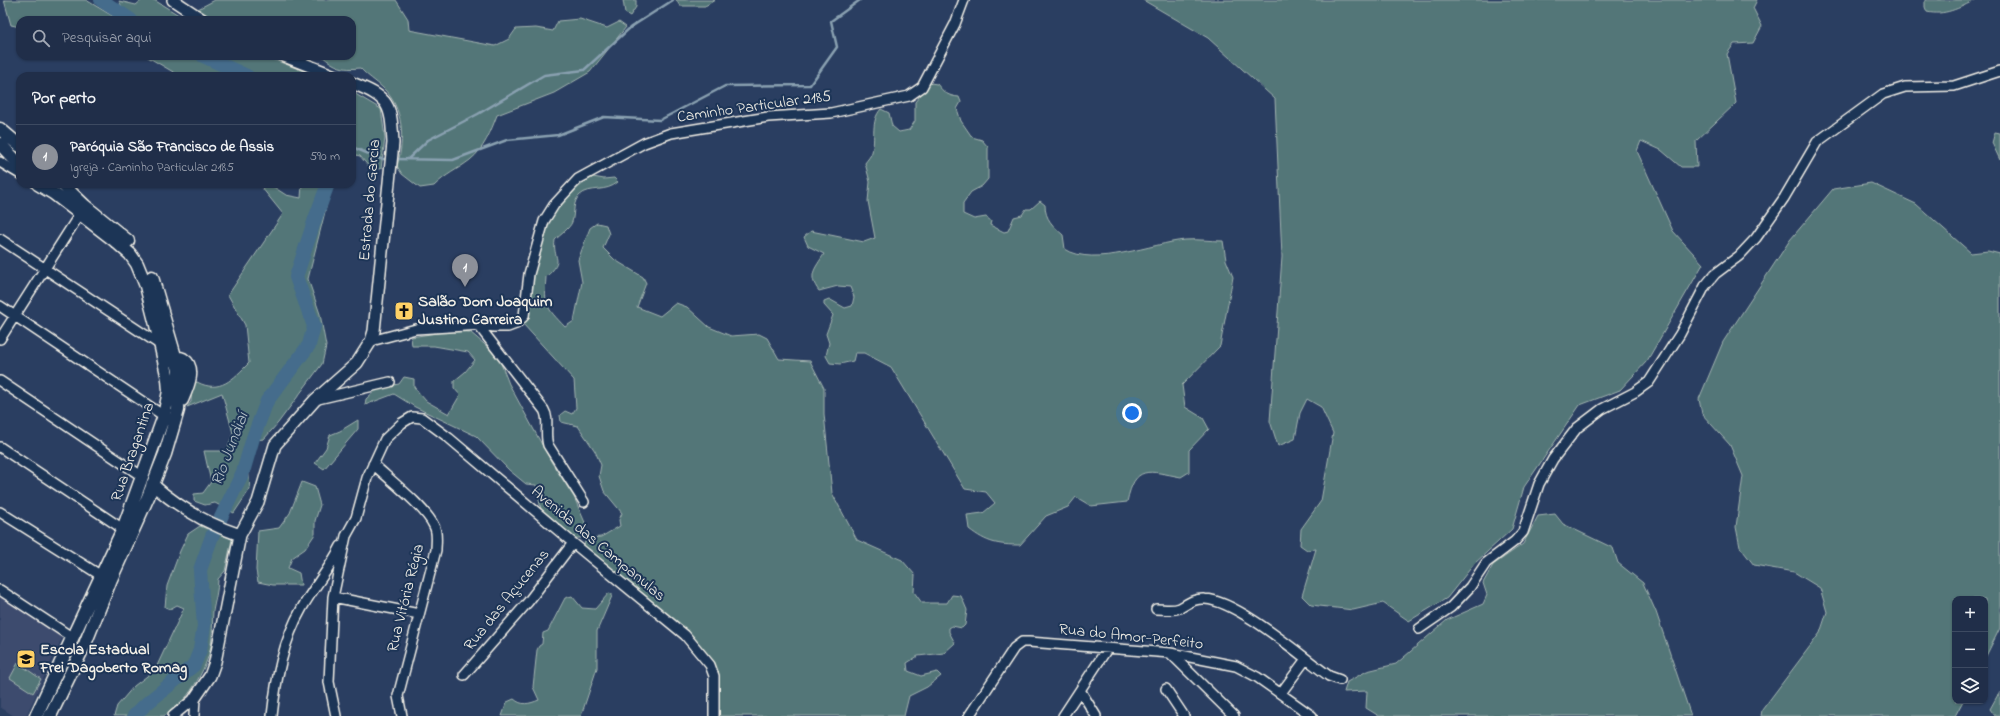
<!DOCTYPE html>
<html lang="pt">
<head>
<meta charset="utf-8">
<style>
  :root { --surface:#202e49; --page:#2d3a53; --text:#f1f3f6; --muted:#a2a8b4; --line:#3d4a61; --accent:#8c9099 }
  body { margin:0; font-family:"Indie Flower",sans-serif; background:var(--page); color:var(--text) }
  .controls { position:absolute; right:12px; bottom:12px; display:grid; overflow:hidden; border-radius:8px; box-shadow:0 1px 3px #0004 }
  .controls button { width:36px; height:36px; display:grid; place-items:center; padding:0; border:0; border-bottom:1px solid var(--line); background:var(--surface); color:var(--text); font:20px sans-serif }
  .you { position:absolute; left:1132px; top:413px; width:14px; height:14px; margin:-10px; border:3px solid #fff; border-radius:50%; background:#1a73e8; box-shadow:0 0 0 6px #1a73e833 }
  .badge { display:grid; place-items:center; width:26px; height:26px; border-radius:50%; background:var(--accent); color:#fff; font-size:13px; font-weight:700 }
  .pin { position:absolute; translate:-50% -33px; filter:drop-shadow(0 1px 2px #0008) }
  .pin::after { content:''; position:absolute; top:21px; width:14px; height:12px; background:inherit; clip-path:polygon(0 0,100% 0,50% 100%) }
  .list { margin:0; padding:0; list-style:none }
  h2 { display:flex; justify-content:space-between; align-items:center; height:52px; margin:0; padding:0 16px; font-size:17px }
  h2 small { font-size:13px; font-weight:400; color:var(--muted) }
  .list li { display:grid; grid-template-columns:26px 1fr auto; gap:12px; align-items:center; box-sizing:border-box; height:64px; padding:0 16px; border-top:1px solid var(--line) }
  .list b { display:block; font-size:15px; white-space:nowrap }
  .list p { margin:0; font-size:13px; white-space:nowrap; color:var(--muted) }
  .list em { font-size:13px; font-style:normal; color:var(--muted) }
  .icon { flex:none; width:22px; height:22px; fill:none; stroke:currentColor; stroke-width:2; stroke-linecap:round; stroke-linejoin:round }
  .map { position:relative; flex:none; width:2000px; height:716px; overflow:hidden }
  .search { position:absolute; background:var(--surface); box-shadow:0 1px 3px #0004; left:16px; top:16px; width:340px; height:44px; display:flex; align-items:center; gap:10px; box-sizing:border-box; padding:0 14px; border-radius:12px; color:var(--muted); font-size:15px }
  .panel { position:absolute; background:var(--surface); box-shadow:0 1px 3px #0004; left:16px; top:72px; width:340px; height:116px; border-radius:12px }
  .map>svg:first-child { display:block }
  .built { fill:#3d4b6e }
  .green { fill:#527678; stroke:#a3b4b0 }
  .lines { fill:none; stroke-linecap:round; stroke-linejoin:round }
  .stream { stroke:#8aa1b1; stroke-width:2.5 }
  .river { stroke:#446c8c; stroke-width:14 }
  .minor-casing { stroke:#f4f1e8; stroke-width:12 }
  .tertiary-casing { stroke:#f4f1e8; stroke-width:14 }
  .secondary-casing { stroke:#f4f1e8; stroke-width:15 }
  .minor { stroke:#1d3557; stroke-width:9 }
  .tertiary { stroke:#1d3557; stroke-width:11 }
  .secondary { stroke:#1d3557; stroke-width:12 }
  .labels { text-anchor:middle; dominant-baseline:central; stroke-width:4; stroke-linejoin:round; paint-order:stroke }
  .street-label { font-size:16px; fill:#f4f1e8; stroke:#1d3557 }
  .poi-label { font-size:16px; font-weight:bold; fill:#f4f1e8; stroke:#1d3557; text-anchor:start }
  .water-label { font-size:17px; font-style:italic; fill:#b6c2c8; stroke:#1d3557 }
</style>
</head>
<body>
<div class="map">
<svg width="2000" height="716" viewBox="0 0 2000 716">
  <rect width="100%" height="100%" fill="#2a3e61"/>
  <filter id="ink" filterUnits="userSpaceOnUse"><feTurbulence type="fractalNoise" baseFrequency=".025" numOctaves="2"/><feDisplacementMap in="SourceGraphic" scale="8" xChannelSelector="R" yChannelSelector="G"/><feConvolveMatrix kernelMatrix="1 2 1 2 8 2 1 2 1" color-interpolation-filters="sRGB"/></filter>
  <g filter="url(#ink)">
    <!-- built -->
    <path class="built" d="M0 597 59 634 62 638 26 716H14L0 707Z"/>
    <!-- green -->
    <path class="green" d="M4 0H86L119 20H20V27L11 25Z
      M142 0H154L187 20H129L119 1 136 5Z
      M215 0H396L408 19 409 30 495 46 509 39 516 29 536 28 553 31 558 21 580 19 607 28 619 22 626 27 590 72 554 93 497 115C491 131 484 149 470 160 457 170 446 174 434 186L420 188 402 174 397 166C405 140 404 108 383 88 376 81 367 76 360 68 343 70 335 67 322 56H352V20H213L196 10Z
      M623 0H636V7L630 16 625 13Z
      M676 0H715L705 6H680Z
      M1143 0H1757L1753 8 1762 26 1753 43 1734 44 1727 54 1736 103 1696 141 1697 167H1681L1661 150 1641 141 1637 151 1673 231 1703 264 1647 361 1620 390 1580 405 1524 487 1512 529 1474 564 1447 598 1409 621 1383 603 1353 610 1311 605 1302 596 1316 549 1307 550 1300 545 1301 529 1321 501 1333 433 1321 407 1307 399 1300 413 1295 439 1278 446 1270 421 1282 257 1275 99 1208 38Z
      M1925 0H1975C1960 8 1944 16 1927 12L1925 7Z
      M146 56H264L317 76H180Z
      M930 83 937 84C944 93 948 96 959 97L961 102 957 109 961 121 972 137 982 140 988 147V179L982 186 971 192 963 203V214L974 219 986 217 991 221 990 225 1004 232 1008 231 1014 217 1022 215 1026 209H1031L1040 201 1045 205C1045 219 1053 226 1063 235L1065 249C1094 268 1153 243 1185 240 1198 239 1210 241 1223 241L1226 260 1233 277 1220 346 1182 385 1185 407 1203 418 1209 429 1189 450V472L1181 477C1148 471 1135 464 1127 502L1091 506 1076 497 1068 507 1046 516 1020 545C998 545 987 543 969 529L967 515 983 513 995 503 986 492 965 489 891 367 864 353H855L853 361 840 364 830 363 826 356 829 343 826 334 833 315 824 305V301L829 299 845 308 852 306 854 297 850 287 838 286 819 291C807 275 815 269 824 254L808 246 804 237 811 231 864 242 875 238 868 201 870 182 865 163C867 160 871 156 872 152 876 138 870 121 881 109L889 113 892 126 899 132 909 130 915 121V102Z
      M352 92 381 109 385 138 381 169 370 168 360 156 352 154Z
      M1995 132 2000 133V160L1992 143Z
      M593 177 604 179 614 178 618 182C606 193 590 186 580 195 572 202 575 213 572 222 570 228 560 235 555 240 552 260 566 259 546 277 544 306 546 307 565 327L574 321 582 282 578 260 590 228 597 223 606 225 609 234 603 248 615 260 643 277 646 283 637 307 660 316 676 303 687 307 709 327 731 336 759 334 767 338 779 359 810 361 824 388V414L832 493 857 540 902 560 915 575 914 592 922 603H947L952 595 961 596 967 610 965 625 962 628 952 626 949 628V632L955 643 944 653 918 656 907 663 908 671 921 676 937 672 941 676 927 687 909 696 904 716H720L717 714V675L689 634 584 547 585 541 590 538 601 537 620 526 619 520 622 513 604 491 599 476 601 465 595 451 578 426 561 422 560 415 565 411 572 414 576 408 574 380 523 324C536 297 528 262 546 236L543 233C552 208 571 191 593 177Z
      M1871 183 1916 204 1971 253 1988 251 2000 254V628L1985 658V599H1955V701H1963L1955 716H1761L1762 710 1820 633 1827 612 1820 588 1794 572 1754 565 1740 547 1736 527 1743 476 1730 445 1702 414 1699 399 1723 342 1790 240 1833 189Z
      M269 184 286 195 301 198 302 184H332L308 279 320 314 326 346 322 364 278 423 264 439 246 441 250 489 234 513 215 503 205 505 194 501V494L203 493 211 482 204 451H227L233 433 222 393 187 407 191 402 192 385 197 382C220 394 233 379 249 363L245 325 228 295 283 214 262 188Z
      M450 331 470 332 490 349 500 361 509 384 552 463 574 497 586 525 581 538H575L559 524H544L536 485 526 484 509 470 476 436 415 407 394 394 365 405 366 399 378 388 399 384 404 377 414 379V387L426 401 449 414 460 395 454 388V381L465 372 475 360 468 352 434 346H412L411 337Z
      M358 420V429L324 469 315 463 326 448 330 435 340 431Z
      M302 482 315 487 320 505 315 521V534L305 549 292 558 288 568 299 573 301 585H273L258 582 256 570 258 531 279 528 290 513Z
      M1555 514 1563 524 1613 548 1618 563 1643 583 1656 612 1691 716H1379L1366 708 1367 691 1344 692 1347 682 1367 671 1396 664 1447 620 1483 604 1487 595 1483 583 1493 565 1523 544 1538 516Z
      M200 526 232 539 225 571 218 579C218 591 215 600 213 611 212 623 213 634 211 645 208 667 185 708 163 716 154 716 125 716 114 716L117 706 134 686 155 670 184 608 177 605 170 609 165 607 167 586 180 551 188 534Z
      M609 593 612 594V596L597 631V668L581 716H502L507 702 514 699C522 706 529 704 539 700L533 687 537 650 539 646 542 644 543 633 548 631 565 598 572 596 582 608 595 609Z
      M18 663 41 679 33 693 10 678Z
      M2000 691V716H1995L1990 709Z"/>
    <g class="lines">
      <!-- stream -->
      <path class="stream" d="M352 147 381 159H389
        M394 159 453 160 507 140 558 135 604 117 660 120 725 86 810 85 837 47 831 21 860 0
        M408 159 428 140 478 114 544 75 584 70 631 27 673 0"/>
      <!-- river -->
      <path class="river" d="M101 0 131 20
        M203 56 247 76
        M134 716 146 704 194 665 200 650 204 626 200 570 212 536 243 472 253 438 267 401 309 345 314 326 296 277 315 219 328 184"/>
      <defs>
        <path id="minor" d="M0 162 20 174
          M0 239 162 346
          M0 306 164 416
          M478 325 544 410C550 420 544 433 548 445L584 502
          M0 339 83 209
          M371 341 416 329 482 325 494 327H508L516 324 524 316 529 274 544 221 554 205 578 179 644 143 671 133 768 117 831 113 909 96 922 87 955 24 964 0
          M0 381 143 477
          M318 399 390 382
          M0 447 123 529
          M373 464C389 479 426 508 434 526 438 533 436 542 436 550L398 696 402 716
          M0 512 100 575
          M0 590 73 638
          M333 597 419 614
          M1156 609C1164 609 1172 611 1180 608 1189 603 1195 598 1205 599 1238 601 1301 656 1329 676L1340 680
          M1419 629 1451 607 1470 587 1486 563 1515 541 1523 532 1539 484 1553 459 1577 428 1602 409 1635 392 1649 382 1680 334 1705 286 1715 274 1739 256 1756 238 1784 198 1817 142 1883 94 1905 87 1954 86 2000 71
          M1170 653 1234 716
          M464 675 528 602 573 543
          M1166 689 1184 716
          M1080 690 1096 716
          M1281 693 1306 659
          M173 716 195 698
          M194 716 195 698
          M272 716C276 679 283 641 302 608 314 587 330 568 341 546
          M336 716 329 682 333 597 346 536 356 518 367 478 385 439 402 423 412 417 422 418 449 438 573 543 685 635 710 665 714 676V716
          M969 716 1014 648 1022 642H1029L1170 653 1236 666 1257 677 1312 716
          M1063 716 1107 649"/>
        <path id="tertiary" d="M173 0 203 20
          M284 56 335 76
          M152 484C178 507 207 524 240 535
          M195 698 210 676 215 662 240 535 258 502 275 445 315 400 357 363 371 341 374 331 393 143C391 104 390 98 352 83"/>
        <path id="secondary" d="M0 129 20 146
          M0 144 20 165
          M62 184 85 206 128 241
          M171 360C175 358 178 357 183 359 197 368 187 388 182 400
          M36 716 123 529 164 416 169 391 168 379 156 325 146 286 137 264 130 254 114 240 53 193 38 184
          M50 716 85 644 111 579 148 497 165 454 178 410 179 370 152 277"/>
      </defs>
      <!-- minor casing -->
      <use href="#minor" class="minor-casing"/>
      <!-- tertiary casing -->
      <use href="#tertiary" class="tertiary-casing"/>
      <!-- secondary casing -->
      <use href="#secondary" class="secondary-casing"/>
      <!-- minor -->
      <use href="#minor" class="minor"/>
      <!-- tertiary -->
      <use href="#tertiary" class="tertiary"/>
      <!-- secondary -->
      <use href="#secondary" class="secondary"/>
    </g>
  </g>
  <!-- icons -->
  <defs>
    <symbol id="church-square" viewBox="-11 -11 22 22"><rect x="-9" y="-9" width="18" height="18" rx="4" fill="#ffd166" stroke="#1d3557"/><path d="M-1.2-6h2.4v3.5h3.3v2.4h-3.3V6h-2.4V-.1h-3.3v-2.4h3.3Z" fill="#111"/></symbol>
    <symbol id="school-square" viewBox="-11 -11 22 22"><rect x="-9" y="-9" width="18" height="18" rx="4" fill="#ffd166" stroke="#1d3557"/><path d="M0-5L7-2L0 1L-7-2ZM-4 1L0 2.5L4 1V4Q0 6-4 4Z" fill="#111"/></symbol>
  </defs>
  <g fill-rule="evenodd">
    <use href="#church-square" x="393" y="300" width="22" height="22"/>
    <use href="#school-square" x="15" y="648" width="22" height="22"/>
  </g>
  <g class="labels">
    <!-- street labels -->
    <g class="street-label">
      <text transform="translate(754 107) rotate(-8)">Caminho Particular 2185</text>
      <text transform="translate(370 200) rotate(-85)">Estrada do Garcia</text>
      <text transform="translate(133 452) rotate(-71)">Rua Bragantina</text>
      <text transform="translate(598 544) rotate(40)">Avenida das Campanulas</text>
      <text transform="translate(406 598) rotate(-76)">Rua Vitória Régia</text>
      <text transform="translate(507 600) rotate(-51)">Rua das Açucenas</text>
      <text transform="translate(1131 637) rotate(6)">Rua do Amor-Perfeito</text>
    </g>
    <!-- poi labels -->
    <g class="poi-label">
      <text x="418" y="302">Salão Dom Joaquim<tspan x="418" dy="18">Justino Carreira</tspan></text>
      <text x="40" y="650">Escola Estadual<tspan x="40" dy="18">Frei Dagoberto Romag</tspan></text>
    </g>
    <!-- water labels -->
    <g class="water-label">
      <text transform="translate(230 449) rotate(-69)">Rio Jundiaí</text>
    </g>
  </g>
</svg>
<div class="controls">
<button>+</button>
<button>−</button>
<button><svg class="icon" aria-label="layers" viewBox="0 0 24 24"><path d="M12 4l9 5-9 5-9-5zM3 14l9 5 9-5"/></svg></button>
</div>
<div class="you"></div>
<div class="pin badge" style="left:465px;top:287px">1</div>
<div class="search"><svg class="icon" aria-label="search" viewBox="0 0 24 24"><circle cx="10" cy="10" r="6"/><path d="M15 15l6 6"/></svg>Pesquisar aqui</div>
<section class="panel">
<h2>Por perto<small></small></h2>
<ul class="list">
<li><span class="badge">1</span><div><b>Paróquia São Francisco de Assis</b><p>Igreja · Caminho Particular 2185</p></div><em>590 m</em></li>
</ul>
</section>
</div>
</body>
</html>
